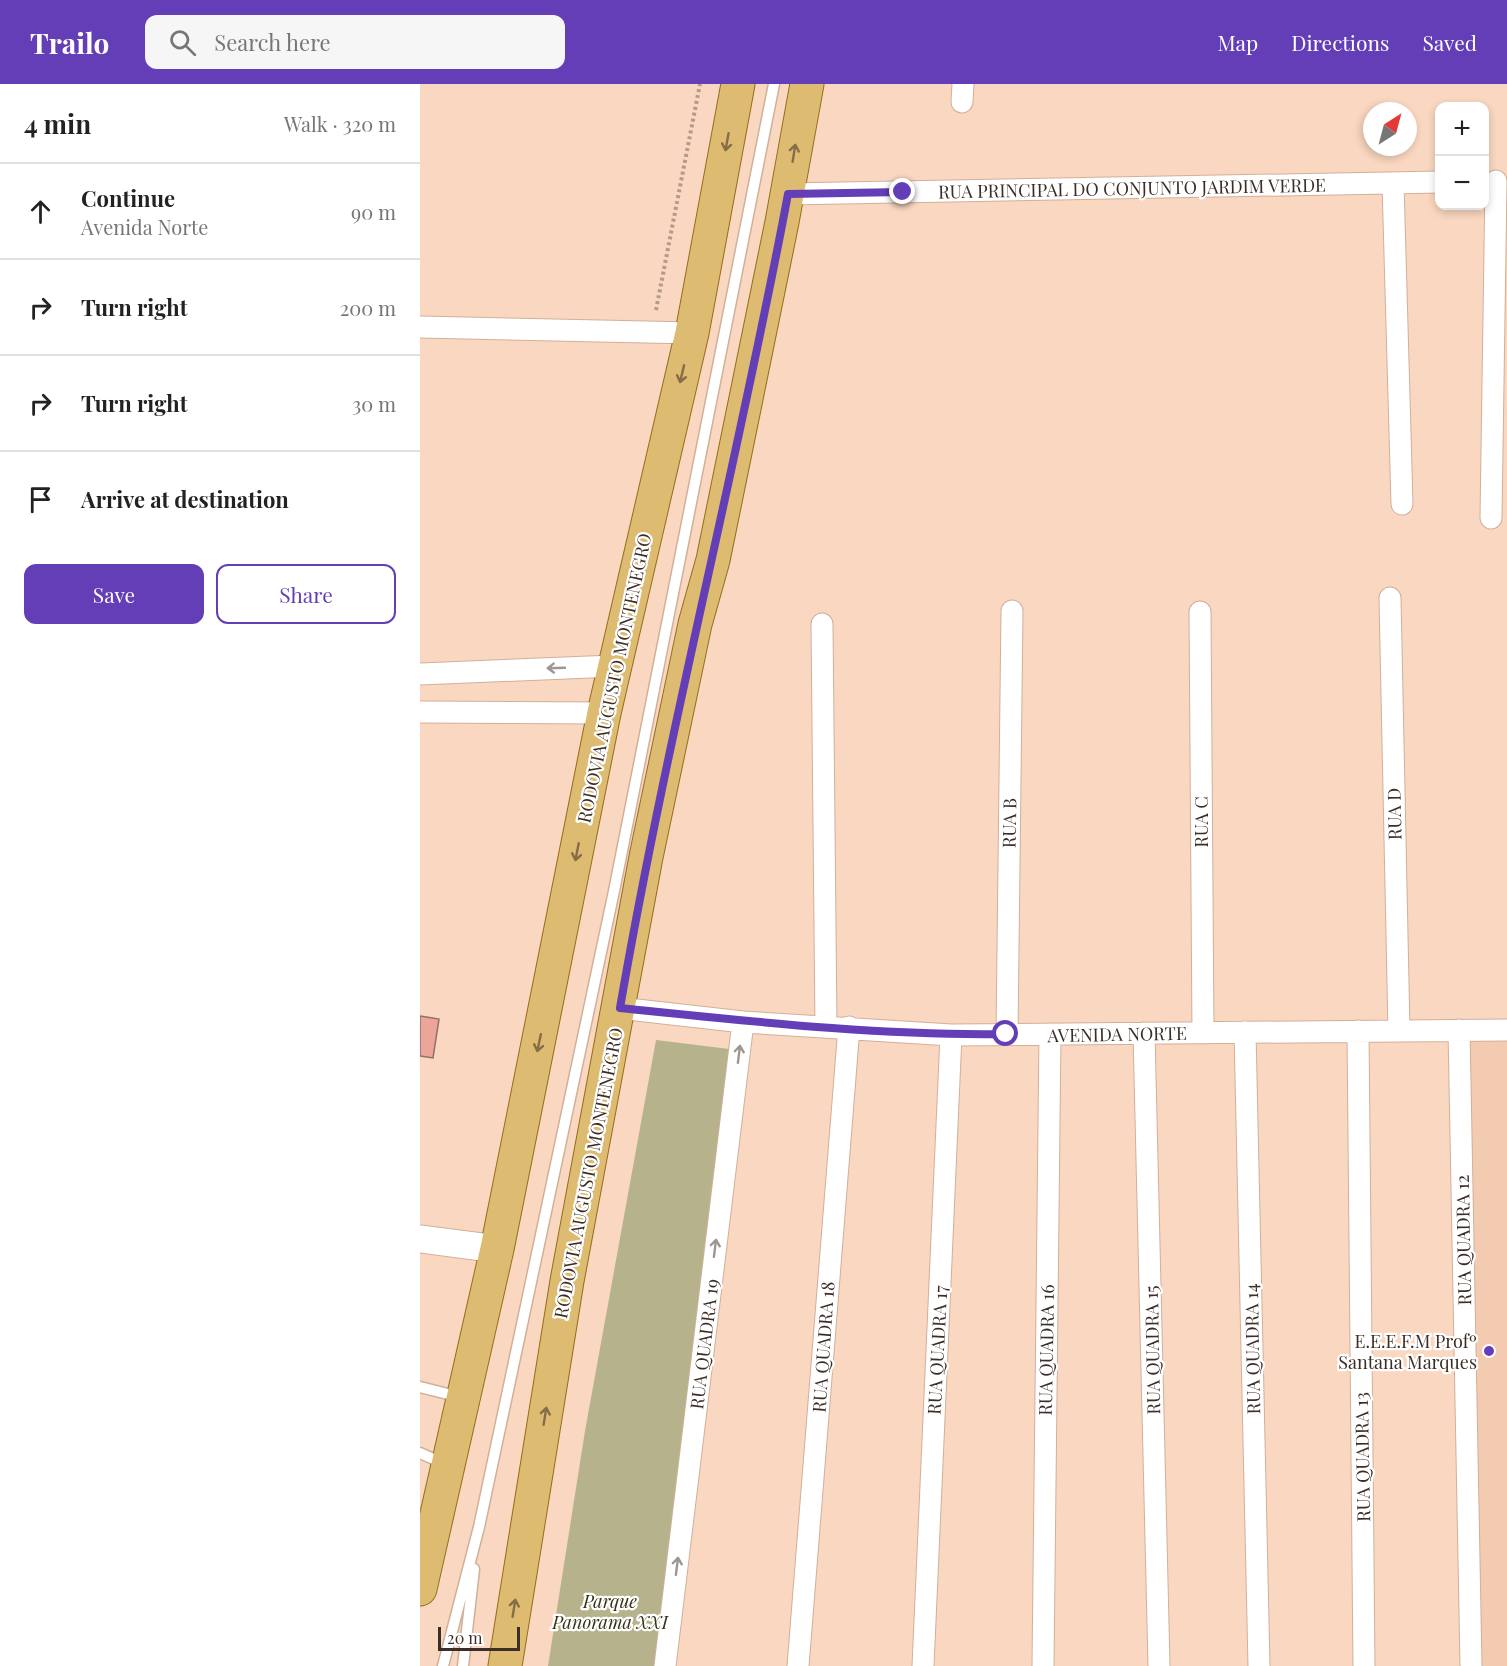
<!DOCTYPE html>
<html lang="en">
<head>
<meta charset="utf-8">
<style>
  :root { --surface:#fff; --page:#f6f6f6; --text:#222; --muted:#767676; --line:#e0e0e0; --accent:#633eb7 }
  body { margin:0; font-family:"Playfair Display",serif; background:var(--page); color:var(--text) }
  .controls { position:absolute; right:18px; top:18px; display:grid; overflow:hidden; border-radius:12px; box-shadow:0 3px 9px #0003 }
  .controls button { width:54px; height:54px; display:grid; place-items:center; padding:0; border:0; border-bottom:2px solid var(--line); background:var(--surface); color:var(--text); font:30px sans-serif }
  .compass { position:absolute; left:943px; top:18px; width:54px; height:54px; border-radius:50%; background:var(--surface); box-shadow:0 3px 9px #0003; rotate:36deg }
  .scale { position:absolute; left:18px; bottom:15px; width:82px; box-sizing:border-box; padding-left:6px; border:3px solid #3c2e26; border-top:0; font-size:16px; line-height:21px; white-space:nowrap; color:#3c2e26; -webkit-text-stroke:4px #fff; paint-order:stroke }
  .stop { position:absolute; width:18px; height:18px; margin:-14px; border:4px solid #633eb7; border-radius:50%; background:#fff }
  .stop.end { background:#633eb7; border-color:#fff; box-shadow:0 2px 6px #0008 }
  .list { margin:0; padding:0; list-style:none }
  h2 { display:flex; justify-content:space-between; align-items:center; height:78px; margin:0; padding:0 24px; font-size:26px }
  h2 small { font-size:20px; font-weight:400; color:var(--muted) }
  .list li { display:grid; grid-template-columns:39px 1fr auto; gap:18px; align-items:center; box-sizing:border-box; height:96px; padding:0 24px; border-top:2px solid var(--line) }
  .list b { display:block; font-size:22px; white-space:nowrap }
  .list p { margin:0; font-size:20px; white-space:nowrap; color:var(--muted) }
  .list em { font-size:20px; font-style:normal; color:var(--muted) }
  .actions { display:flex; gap:12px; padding:18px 24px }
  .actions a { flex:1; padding:14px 0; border:2px solid var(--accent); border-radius:12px; text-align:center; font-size:21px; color:var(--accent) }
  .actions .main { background:var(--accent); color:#fff }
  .icon { flex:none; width:33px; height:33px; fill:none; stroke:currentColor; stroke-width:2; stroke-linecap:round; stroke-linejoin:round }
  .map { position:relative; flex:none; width:1087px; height:1582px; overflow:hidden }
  header { display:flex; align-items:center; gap:36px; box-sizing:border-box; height:84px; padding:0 30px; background:var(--accent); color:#fff }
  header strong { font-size:28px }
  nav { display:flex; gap:33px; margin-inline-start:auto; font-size:21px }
  .search { width:420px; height:54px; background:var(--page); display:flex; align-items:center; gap:15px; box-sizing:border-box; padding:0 21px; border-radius:12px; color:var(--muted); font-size:22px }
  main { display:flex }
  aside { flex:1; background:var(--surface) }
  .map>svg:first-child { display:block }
  .built { fill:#f3cbb0 }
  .green { fill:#b6b38c }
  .building { fill:#eba599; stroke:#936d66; stroke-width:1.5 }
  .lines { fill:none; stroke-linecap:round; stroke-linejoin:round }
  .service-casing { stroke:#d1b09a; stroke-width:13 }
  .minor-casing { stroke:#d1b09a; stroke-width:23 }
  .tertiary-casing { stroke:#d1b09a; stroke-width:29 }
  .primary-casing { stroke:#966c19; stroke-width:35 }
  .path { stroke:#b59a89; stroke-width:4; stroke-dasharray:3 3; stroke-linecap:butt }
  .service { stroke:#fff; stroke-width:10 }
  .minor { stroke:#fff; stroke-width:21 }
  .tertiary { stroke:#fff; stroke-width:27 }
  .primary { stroke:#ddbb71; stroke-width:33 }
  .oneway { stroke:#846d48 }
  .oneway2 { stroke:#9e9692 }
  .route { stroke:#633eb7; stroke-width:8 }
  .poi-dot { fill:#633eb7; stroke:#fff; stroke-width:2 }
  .labels { text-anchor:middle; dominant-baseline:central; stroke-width:4.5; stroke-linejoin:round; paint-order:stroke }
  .street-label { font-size:18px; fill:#3c2e26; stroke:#fff }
  .poi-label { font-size:18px; fill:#3c2e26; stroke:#fff; text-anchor:end }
  .park-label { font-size:18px; font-style:italic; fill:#343114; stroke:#fff }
</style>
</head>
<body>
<header>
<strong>Trailo</strong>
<div class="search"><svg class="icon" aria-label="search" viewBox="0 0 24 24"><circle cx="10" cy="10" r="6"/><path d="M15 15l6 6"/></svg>Search here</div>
<nav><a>Map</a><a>Directions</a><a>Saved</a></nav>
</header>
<main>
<aside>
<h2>4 min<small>Walk · 320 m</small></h2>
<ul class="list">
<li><svg class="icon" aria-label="ahead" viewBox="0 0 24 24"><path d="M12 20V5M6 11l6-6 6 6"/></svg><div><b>Continue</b><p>Avenida Norte</p></div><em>90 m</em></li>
<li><svg class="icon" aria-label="right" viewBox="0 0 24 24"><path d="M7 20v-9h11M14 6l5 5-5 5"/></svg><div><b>Turn right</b></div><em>200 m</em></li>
<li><svg class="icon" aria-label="right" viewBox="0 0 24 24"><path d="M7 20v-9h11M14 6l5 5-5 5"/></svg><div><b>Turn right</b></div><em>30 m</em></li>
<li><svg class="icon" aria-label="arrive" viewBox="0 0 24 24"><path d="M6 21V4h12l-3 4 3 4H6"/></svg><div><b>Arrive at destination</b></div></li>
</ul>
<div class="actions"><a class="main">Save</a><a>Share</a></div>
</aside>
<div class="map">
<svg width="1087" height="1582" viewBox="0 0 1087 1582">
  <rect width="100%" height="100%" fill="#f9d7c0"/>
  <!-- built -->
  <path class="built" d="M1087 950V1582H1058L1045 953Z"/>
  <!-- green -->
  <path class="green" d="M236 956 309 965 237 1582H128L165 1347Z"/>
  <!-- building -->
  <path class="building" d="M0 932 19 935 13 974 0 972Z"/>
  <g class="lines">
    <defs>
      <path id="service" d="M0 1303 40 1313
        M0 1369 25 1380
        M23 1582 59 1443 194 807 354 0
        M43 1582 54 1485"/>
      <path id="minor" d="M542 18 543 0
        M973 99 982 420
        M368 110 1020 98
        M0 243 272 249
        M1071 434 1076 97
        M970 514 979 947
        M780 528 783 949
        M402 540 406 943
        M0 590 194 582
        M0 628 184 629
        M199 924 323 938 531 951 1087 946
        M1039 946 1051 1582
        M938 947 944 1582
        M825 948 839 1582
        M724 949 739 1582
        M587 950 592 527
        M245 1582 323 938
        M378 1582 429 943
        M503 1582 531 951
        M623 1582 630 950"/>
      <path id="tertiary" d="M0 1155 77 1165"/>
      <path id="primary" d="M0 1505 77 1165 184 629 272 249 318 0
        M85 1582 147 1197 226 773 275 540 293 476 362 138 387 0"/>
    </defs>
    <!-- service casing -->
    <use href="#service" class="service-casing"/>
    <!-- minor casing -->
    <use href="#minor" class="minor-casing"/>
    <!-- tertiary casing -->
    <use href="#tertiary" class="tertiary-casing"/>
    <!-- primary casing -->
    <use href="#primary" class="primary-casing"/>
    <!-- path -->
    <path class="path" d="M236 226 280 0"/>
    <!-- service -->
    <use href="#service" class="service"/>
    <!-- minor -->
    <use href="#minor" class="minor"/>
    <!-- tertiary -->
    <use href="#tertiary" class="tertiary"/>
    <!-- primary -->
    <use href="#primary" class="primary"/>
  </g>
  <!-- one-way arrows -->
  <defs><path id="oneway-shaft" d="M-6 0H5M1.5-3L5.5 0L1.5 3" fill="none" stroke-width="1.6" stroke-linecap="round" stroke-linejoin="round" transform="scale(1.5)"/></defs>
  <g class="oneway">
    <use href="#oneway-shaft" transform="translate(307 58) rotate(100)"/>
    <use href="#oneway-shaft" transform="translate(374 69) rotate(-81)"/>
    <use href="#oneway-shaft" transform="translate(262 290) rotate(103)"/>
    <use href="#oneway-shaft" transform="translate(157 768) rotate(101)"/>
    <use href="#oneway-shaft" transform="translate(119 959) rotate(102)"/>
    <use href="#oneway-shaft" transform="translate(125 1332) rotate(-81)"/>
    <use href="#oneway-shaft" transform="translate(94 1524) rotate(-81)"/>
  </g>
  <g class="oneway2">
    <use href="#oneway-shaft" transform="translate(136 584) rotate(178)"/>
    <use href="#oneway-shaft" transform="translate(319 970) rotate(-83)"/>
    <use href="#oneway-shaft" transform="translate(295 1164) rotate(-83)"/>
    <use href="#oneway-shaft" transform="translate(257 1482) rotate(-83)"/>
  </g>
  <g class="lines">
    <!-- route -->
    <path class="route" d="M483 108 368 110C317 383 247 651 200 924 328 937 457 952 586 950"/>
  </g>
  <!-- markers -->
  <circle class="poi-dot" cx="1069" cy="1267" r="6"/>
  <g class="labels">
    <!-- street labels -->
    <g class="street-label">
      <text transform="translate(712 104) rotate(-1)">RUA PRINCIPAL DO CONJUNTO JARDIM VERDE</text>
      <text transform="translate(194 594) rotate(-78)">RODOVIA AUGUSTO MONTENEGRO</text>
      <text transform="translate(974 730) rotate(-91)">RUA D</text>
      <text transform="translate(781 738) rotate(-90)">RUA C</text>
      <text transform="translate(589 739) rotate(-89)">RUA B</text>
      <text transform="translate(697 950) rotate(-1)">AVENIDA NORTE</text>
      <text transform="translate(168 1089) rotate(-79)">RODOVIA AUGUSTO MONTENEGRO</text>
      <text transform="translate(1043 1156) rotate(-91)">RUA QUADRA 12</text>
      <text transform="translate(284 1260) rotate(-83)">RUA QUADRA 19</text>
      <text transform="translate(403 1263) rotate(-86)">RUA QUADRA 18</text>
      <text transform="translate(832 1265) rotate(-91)">RUA QUADRA 14</text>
      <text transform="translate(517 1266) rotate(-87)">RUA QUADRA 17</text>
      <text transform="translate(626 1266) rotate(-89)">RUA QUADRA 16</text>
      <text transform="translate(732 1266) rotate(-91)">RUA QUADRA 15</text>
      <text transform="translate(942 1373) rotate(-91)">RUA QUADRA 13</text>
    </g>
    <!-- poi labels -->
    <g class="poi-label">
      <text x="1057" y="1257">E.E.E.F.M Profº<tspan x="1057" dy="21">Santana Marques</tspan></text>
    </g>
    <!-- park labels -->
    <g class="park-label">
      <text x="190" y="1517">Parque<tspan x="190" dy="21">Panorama XXI</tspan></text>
    </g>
  </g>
</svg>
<div class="controls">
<button>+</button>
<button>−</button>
</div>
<svg class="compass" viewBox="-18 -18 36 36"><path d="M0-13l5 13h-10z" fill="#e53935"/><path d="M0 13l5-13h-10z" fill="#767676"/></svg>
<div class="scale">20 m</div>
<div class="stop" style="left:586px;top:950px"></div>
<div class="stop end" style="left:483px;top:108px"></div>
</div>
</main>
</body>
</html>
